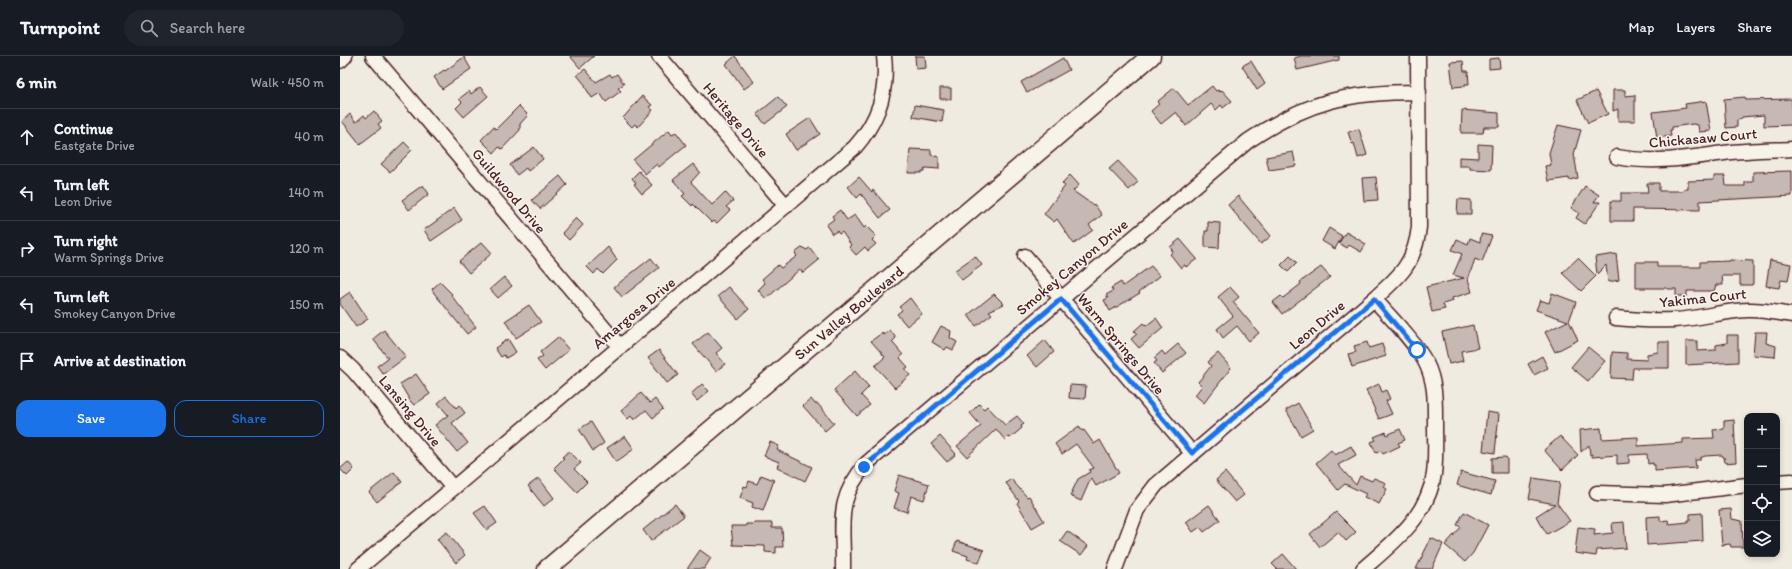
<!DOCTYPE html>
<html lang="en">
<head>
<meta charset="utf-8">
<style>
  :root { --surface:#171b24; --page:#20242c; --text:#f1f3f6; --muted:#9ea1a6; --line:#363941; --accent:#1a73e8 }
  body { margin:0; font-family:Itim,sans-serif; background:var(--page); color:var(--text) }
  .controls { position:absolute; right:12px; bottom:12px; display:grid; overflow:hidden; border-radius:8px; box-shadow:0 2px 6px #0003 }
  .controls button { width:36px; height:36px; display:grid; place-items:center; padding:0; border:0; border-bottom:1px solid var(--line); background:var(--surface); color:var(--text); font:20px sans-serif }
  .stop { position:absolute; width:12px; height:12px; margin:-9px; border:3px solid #1a73e8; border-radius:50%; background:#fff }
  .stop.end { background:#1a73e8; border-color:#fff; box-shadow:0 1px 4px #0008 }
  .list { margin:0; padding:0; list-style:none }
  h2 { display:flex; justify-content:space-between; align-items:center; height:52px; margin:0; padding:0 16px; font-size:17px }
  h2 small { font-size:13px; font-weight:400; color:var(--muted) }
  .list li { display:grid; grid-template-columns:26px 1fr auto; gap:12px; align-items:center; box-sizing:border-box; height:56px; padding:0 16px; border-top:1px solid var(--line) }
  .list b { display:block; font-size:15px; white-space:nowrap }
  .list p { margin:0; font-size:13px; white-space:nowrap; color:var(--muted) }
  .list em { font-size:13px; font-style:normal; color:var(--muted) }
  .actions { display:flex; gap:8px; padding:12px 16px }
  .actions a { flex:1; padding:9px 0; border:1px solid var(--accent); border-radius:12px; text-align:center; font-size:14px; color:var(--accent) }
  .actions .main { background:var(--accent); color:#fff }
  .icon { flex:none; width:22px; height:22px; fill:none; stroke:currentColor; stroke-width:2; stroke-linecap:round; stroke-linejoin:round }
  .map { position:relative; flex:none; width:1452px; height:513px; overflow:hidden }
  header { display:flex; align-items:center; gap:24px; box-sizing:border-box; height:56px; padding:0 20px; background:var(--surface); border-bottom:1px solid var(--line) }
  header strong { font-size:19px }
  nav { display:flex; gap:22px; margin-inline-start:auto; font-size:14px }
  .search { width:280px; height:36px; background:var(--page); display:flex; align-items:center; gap:10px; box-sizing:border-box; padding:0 14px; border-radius:22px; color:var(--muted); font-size:15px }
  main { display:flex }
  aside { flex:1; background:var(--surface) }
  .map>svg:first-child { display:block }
  .building { fill:#c6b8b3; stroke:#4a1f2b }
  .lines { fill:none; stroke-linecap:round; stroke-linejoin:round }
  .minor-casing { stroke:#4a1f2b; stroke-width:17 }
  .major-casing { stroke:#4a1f2b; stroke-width:21 }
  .minor { stroke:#f7f3e8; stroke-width:14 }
  .major { stroke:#f7f3e8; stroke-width:18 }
  .route { stroke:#1a73e8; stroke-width:5 }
  .labels { text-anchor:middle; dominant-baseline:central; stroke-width:3; stroke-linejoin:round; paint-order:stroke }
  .street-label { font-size:15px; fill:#4a1f2b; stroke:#f7f3e8 }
</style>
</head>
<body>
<header>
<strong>Turnpoint</strong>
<div class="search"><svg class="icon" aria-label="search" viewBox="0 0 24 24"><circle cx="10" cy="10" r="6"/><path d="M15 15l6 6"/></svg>Search here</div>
<nav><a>Map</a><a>Layers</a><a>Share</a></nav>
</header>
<main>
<aside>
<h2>6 min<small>Walk · 450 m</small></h2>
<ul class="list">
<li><svg class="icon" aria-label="ahead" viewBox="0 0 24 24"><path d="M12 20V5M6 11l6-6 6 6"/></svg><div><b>Continue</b><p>Eastgate Drive</p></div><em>40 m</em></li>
<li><svg class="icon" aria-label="left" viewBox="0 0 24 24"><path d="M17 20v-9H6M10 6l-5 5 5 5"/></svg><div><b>Turn left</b><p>Leon Drive</p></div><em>140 m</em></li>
<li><svg class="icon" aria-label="right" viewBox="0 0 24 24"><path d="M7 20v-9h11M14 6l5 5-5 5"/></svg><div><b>Turn right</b><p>Warm Springs Drive</p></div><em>120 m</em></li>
<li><svg class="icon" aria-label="left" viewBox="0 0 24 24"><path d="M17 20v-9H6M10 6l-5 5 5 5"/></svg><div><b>Turn left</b><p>Smokey Canyon Drive</p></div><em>150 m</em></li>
<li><svg class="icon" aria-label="arrive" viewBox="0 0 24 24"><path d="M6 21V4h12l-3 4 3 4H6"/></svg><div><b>Arrive at destination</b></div></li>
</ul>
<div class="actions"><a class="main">Save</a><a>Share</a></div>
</aside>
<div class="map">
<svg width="1452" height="513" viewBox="0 0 1452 513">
  <rect width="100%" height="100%" fill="#f0ebe0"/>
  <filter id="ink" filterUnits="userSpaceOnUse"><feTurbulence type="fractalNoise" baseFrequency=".025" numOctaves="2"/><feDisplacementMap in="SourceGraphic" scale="8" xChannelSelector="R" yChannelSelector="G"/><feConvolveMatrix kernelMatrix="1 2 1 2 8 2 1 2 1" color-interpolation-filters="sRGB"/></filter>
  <g filter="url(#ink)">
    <!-- building -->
    <path class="building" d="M230 0H254L240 12Z
      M395 0 414 26 404 33 386 8Z
      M575 0H585L586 12 576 13Z
      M961 0H999V4L957 14 954 2Z
      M124 1 131 13 102 33 94 21 104 14 105 15Z
      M723 2 729 14 687 37 681 26Z
      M1159 2 1160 12 1149 13V3Z
      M911 5 925 28 917 34 902 10Z
      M1123 5 1124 15H1128L1129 28H1125V30L1113 31 1110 6Z
      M245 13 256 26 270 18 272 21 277 18 284 28 278 32 281 35 266 46 260 37 252 42 245 31 246 30 237 19Z
      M872 30 876 35 878 34 880 36 882 34 892 45 883 52 881 49 876 54 871 48 846 70 836 56 821 68 811 55 819 48 817 46 834 32 848 49Z
      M140 31 148 40 124 61 116 52 122 46 119 43 129 35 131 38Z
      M600 32H611V43H600Z
      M1273 34H1285V40L1295 39V65H1278V53L1273 55Z
      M1256 35 1268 58 1248 67 1237 44Z
      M302 40 312 49 309 51 313 54 298 71 295 68 292 71 283 62Z
      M438 41 447 51 425 68 417 58Z
      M1405 41 1406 44 1452 43V69L1424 70V59L1402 61V63L1397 64V71L1386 72 1384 43Z
      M1366 45 1371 75 1359 76 1358 69 1353 68 1332 71V74H1330L1331 80 1317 82 1313 56 1346 52 1345 48Z
      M575 49 604 54 602 66 573 61Z
      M179 50 188 59 180 68V74L162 93 159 91 154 97 141 84 153 71 156 73Z
      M1122 54 1159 57V71H1144L1143 77H1121Z
      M34 55 42 65 38 68 41 72 20 88 2 65 10 58 16 66 24 59 26 62Z
      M470 62 480 78 456 94 446 78Z
      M1218 69 1241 74 1234 98 1238 122 1229 124V122L1208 125 1205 110 1211 109 1209 97Z
      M1019 73 1027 99 1018 102 1014 87 1012 88 1008 76Z
      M329 74 332 78 336 76 346 89 319 111 317 108 305 118 293 104Z
      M64 86 72 94 50 116 41 108Z
      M1138 88 1152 89 1151 114 1130 113V110H1119V101L1138 102Z
      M194 91 203 103 188 115 186 112 177 119 170 109Z
      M570 93 591 94V99L599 101V113L585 112 584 115H582L581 117H568Z
      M953 96 956 110 929 114 926 101Z
      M778 105 798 126 789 134 769 113Z
      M353 108 360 116 351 126 372 149 385 136 393 145 386 151 390 154 377 167 374 165 372 167 353 148 352 150 342 140 345 138 333 124Z
      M299 115 312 129 302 138 294 128 296 127 292 122Z
      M1452 115V140L1360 145V154L1293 153V165H1271V145H1281V137H1308L1307 127H1319V135H1343V133H1348V125L1374 124V120H1385L1386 130H1405V126H1413V116Z
      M730 119 739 129 733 135 753 149 754 148 762 159 749 169 753 174 734 188 717 163 714 166 704 158 725 130 722 127Z
      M220 120 227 129 200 153 192 144Z
      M519 121 532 136 533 134 550 154 540 162 521 138 517 142 508 131Z
      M1036 121 1038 144 1024 145 1022 122Z
      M83 129 89 138 69 154 62 144Z
      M1245 130 1259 139 1254 146H1260L1245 168 1236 162 1239 157 1231 152Z
      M898 140 931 180 921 188 888 149Z
      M1118 143 1131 144V158H1117Z
      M114 152 122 164 91 185 84 174Z
      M500 154 507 164 515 159 524 172 526 170 536 180 532 184 536 188 528 195 525 191 516 199 509 191 511 189 502 176 499 178 497 175 492 178 486 169 494 163 492 160Z
      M236 162 243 169 229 184 222 177Z
      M868 166 880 167 879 192 865 191V175H868Z
      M989 172 1002 180 995 193 982 185Z
      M1006 176 1026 188 1021 196 1009 189 1007 192 999 187Z
      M1141 178 1152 180 1142 206 1135 203 1128 223 1132 236 1112 242 1113 245 1103 248 1105 253 1092 256 1086 231 1124 222 1113 219 1122 198 1112 194 1117 183 1128 188 1130 182 1140 186Z
      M840 183 857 203 846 211 845 209 841 212 830 198 833 196 830 191Z
      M142 186 152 197 129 217 119 205Z
      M268 191 277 204 263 218 258 213 254 218 247 211Z
      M463 191 466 194 470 192 479 204 463 217 460 213 426 243 418 234 425 227 422 223 438 209 441 212 457 200 455 197Z
      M1276 198 1279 224 1268 226 1266 209 1257 218 1255 201Z
      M635 200 642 209 622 224 614 215Z
      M950 200 957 207 948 216 941 209Z
      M311 202 319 212 282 241 274 231Z
      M1238 202 1256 220 1241 235 1222 217Z
      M1390 204 1413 205V228H1412V229H1400V220H1382L1383 229H1376L1374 235H1347V240H1336V233H1327V232H1296V206H1317V211H1360V206L1390 205Z
      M1430 204 1451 208 1448 225 1441 224 1439 232 1426 230Z
      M811 210 820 220 799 236 800 237 770 255 764 244 768 242 766 239 773 235 771 232 781 226 783 230Z
      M981 211 990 221 942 258 933 246 941 240 943 242 961 228 960 226Z
      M164 221 172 230 158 242 150 233Z
      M100 226 112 238 111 239 136 271 127 278 94 237 92 233Z
      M389 231 409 253 398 263 378 240Z
      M890 231 899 241 893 246 919 277 909 285 897 270 883 282 877 273 893 260 878 241Z
      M10 236 28 263 16 271 0 248V243Z
      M1212 237 1236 246 1229 265 1238 284 1215 296 1205 276 1228 265 1196 254 1200 244 1209 247Z
      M654 238 664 248 649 255 652 258 636 270 628 259Z
      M570 242 582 258 567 270 557 258 562 254 559 251Z
      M189 249 201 266 176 282 165 265Z
      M816 262 823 272 799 292 791 283 797 278 794 275 803 267 806 270Z
      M1133 269 1138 292 1121 295 1123 305 1109 308 1102 276Z
      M601 270 611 275 610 282 617 286 613 294 607 291 605 294 592 286Z
      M44 274 66 301 43 318 37 310 48 302 33 283Z
      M550 274 556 282 552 286 563 299 560 302 568 311 565 313 570 319 555 332 535 310 545 301 531 285 542 277 544 279Z
      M368 276 382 292 376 297 385 308 376 315 353 288Z
      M1415 276H1427L1426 287 1436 290 1435 301 1413 299Z
      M1387 279H1398V306L1346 309V285H1357V295L1376 294V289L1387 287Z
      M218 281 229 294 205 314 197 304 203 300 200 296Z
      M168 283 176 296 166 302 164 299 161 301 155 292Z
      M705 284 714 296 697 311 687 300Z
      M1027 286 1029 292 1042 288 1046 300 1012 311 1008 298 1016 296 1014 290Z
      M1318 286H1329V312H1293L1292 323 1271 322 1272 296 1287 297V303L1307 304V298L1318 296Z
      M838 288 846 297 822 317 814 307 817 305 814 302 822 295 825 299Z
      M1248 291 1265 305 1248 325 1231 311Z
      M319 294 338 319 327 327 308 302Z
      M878 297 891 312 864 347 855 339 862 330 858 326 871 310 868 306Z
      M1202 300 1208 312 1194 319 1188 308Z
      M515 315 529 331 521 339 530 349 517 360 494 334Z
      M76 318 90 338 74 349 71 346 60 328Z
      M362 328 369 335 357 345 351 338Z
      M1039 328 1042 336 1046 334 1050 343 1046 345 1052 358 1039 363 1026 334Z
      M730 329 746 330 745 343 729 342Z
      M301 337 310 347 315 343 323 353 313 362 306 354 294 364 291 360 288 363 281 355Z
      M106 340 116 352 119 349 125 357 112 367 128 387 117 396 95 369 108 359 98 347Z
      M471 343 475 348 477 347 494 367 485 375 463 350Z
      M958 347 973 373 961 380 946 354Z
      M639 348 644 353 647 350 665 369 677 360 684 368 681 370 682 372 670 382 668 381 665 384 656 373 627 401 617 390 641 370 630 357Z
      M1147 356 1159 358 1155 397 1143 395Z
      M1394 364 1396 406 1385 407 1384 401H1383L1382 399 1365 400 1360 402V404H1355L1356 412 1315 415V409H1313V407L1308 408 1307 398 1289 399V407L1277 408V399L1252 401V398L1250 399 1249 389 1241 396 1240 374 1261 372 1262 383 1298 381V390L1343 387V383L1374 382 1373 374 1384 373V365Z
      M251 366 264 387 253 395 239 373Z
      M739 370 742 375 744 374 754 388 760 384 779 417 756 430 751 422 741 445 730 440 738 423 750 416 749 414 754 412 736 388 722 398 715 388Z
      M1060 373 1065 384 1058 387 1060 390 1043 398 1041 395 1036 397 1031 386 1036 384 1034 381 1046 376 1047 379Z
      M285 380 294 393 276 406 267 392Z
      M600 380 616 398 607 406 591 388Z
      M1220 380 1238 399 1222 414 1204 394Z
      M430 386 439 390 437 394 472 411 465 425 437 411 439 406 424 400Z
      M1011 390 1016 399 998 409 1016 429 1020 420 1032 425 1034 422 1046 427 1044 431 1047 433 1039 448 1024 441 1026 438 1005 428 998 434 976 407 991 394 995 399Z
      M229 395 241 407 234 413 247 426 237 436 214 412 224 402 222 401Z
      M1165 401 1167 402V417H1152V402Z
      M8 406 14 413 7 420 0 413Z
      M54 416 62 426 37 446 29 436Z
      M885 416 904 439 895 446 876 424Z
      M1121 416 1155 425 1151 439 1117 429Z
      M421 419 434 424 423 455 412 451 413 447 400 442 404 430 407 431 409 425 417 428Z
      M559 419 589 428 584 444 571 440 567 456 554 452 559 437 554 435Z
      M199 422 214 442 204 450 188 430Z
      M1193 422 1220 426 1217 447 1230 465 1207 478 1196 460 1215 448 1189 443Z
      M671 423 687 441 689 440 704 465 692 472 677 447 679 445 666 427Z
      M335 448 344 460 311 485 303 474Z
      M869 449 880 464 864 476 860 471 853 476 846 466Z
      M145 450 157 467 147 474 134 457Z
      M1391 453 1392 463 1402 465 1403 491H1391L1390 488 1382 489 1379 454Z
      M996 456 1016 476 1006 485 998 476 980 491 970 478Z
      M1124 456 1148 469 1133 497 1125 506 1105 489 1121 471 1117 469Z
      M1362 457 1363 485 1307 489 1306 461 1320 460V465L1328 464 1329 468 1348 466V464H1350V458Z
      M1284 466 1286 492 1257 494 1256 500 1235 497 1238 471 1255 473 1254 479 1273 477 1272 467Z
      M413 467H432V472H442L443 491H436V497L425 496V490L393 489 391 470H406V468H413Z
      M727 475 748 490 741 499 720 485Z
      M107 476 125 499 116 507 97 483Z
      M1091 482 1103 488 1092 513H1076Z
      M617 485 644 494 639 507 627 503 628 500 613 495Z
      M360 494 371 502 364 513H347Z
      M943 498 944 499 956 513H937L932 508Z"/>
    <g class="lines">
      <defs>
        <path id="minor" d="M33 0 280 291
          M319 0 446 150
          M0 5 5 0
          M1277 101C1314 108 1347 102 1384 97 1407 94 1429 94 1452 93
          M685 200 852 397
          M1276 262C1296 264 1315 265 1334 264 1359 263 1382 255 1407 254 1422 253 1437 257 1452 259
          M0 302 13 314 113 432
          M1437 426 1452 425
          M1257 437 1325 439 1407 429
          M18 513 515 91C539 64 548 35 544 0
          M503 513C504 467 494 445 527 407L908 85C967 45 1008 36 1079 36
          M775 513 797 454 816 429 1034 243C1060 220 1075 207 1079 171L1078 0
          M1023 513C1053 487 1088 460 1094 418 1096 402 1095 385 1095 369 1095 347 1096 327 1086 307 1075 286 1050 261 1034 243"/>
        <path id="major" d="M207 513 811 0"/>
      </defs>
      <!-- minor casing -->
      <use href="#minor" class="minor-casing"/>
      <!-- major casing -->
      <use href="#major" class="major-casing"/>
      <!-- minor -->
      <use href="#minor" class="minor"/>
      <!-- major -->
      <use href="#major" class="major"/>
    </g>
  </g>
  <g class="lines" filter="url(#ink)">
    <!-- route -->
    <path class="route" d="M524 411 721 243 852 397 1034 243 1077 294"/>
  </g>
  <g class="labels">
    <!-- street labels -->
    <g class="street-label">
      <text transform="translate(396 64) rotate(50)">Heritage Drive</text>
      <text transform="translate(1363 82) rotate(-5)">Chickasaw Court</text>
      <text transform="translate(169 135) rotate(50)">Guildwood Drive</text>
      <text transform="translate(732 211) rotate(-40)">Smokey Canyon Drive</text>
      <text transform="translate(1363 242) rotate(-6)">Yakima Court</text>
      <text transform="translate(294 257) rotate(-40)">Amargosa Drive</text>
      <text transform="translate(509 257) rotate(-40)">Sun Valley Boulevard</text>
      <text transform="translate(977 269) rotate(-40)">Leon Drive</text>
      <text transform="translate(781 288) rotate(50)">Warm Springs Drive</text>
      <text transform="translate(70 355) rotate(50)">Lansing Drive</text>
    </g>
  </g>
</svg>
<div class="controls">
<button>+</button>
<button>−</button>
<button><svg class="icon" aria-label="locate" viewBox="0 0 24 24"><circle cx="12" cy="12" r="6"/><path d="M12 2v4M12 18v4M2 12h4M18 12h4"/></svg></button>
<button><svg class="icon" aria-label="layers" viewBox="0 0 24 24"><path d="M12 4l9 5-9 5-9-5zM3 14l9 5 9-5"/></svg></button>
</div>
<div class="stop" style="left:1077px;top:294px"></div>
<div class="stop end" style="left:524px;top:411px"></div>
</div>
</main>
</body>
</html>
